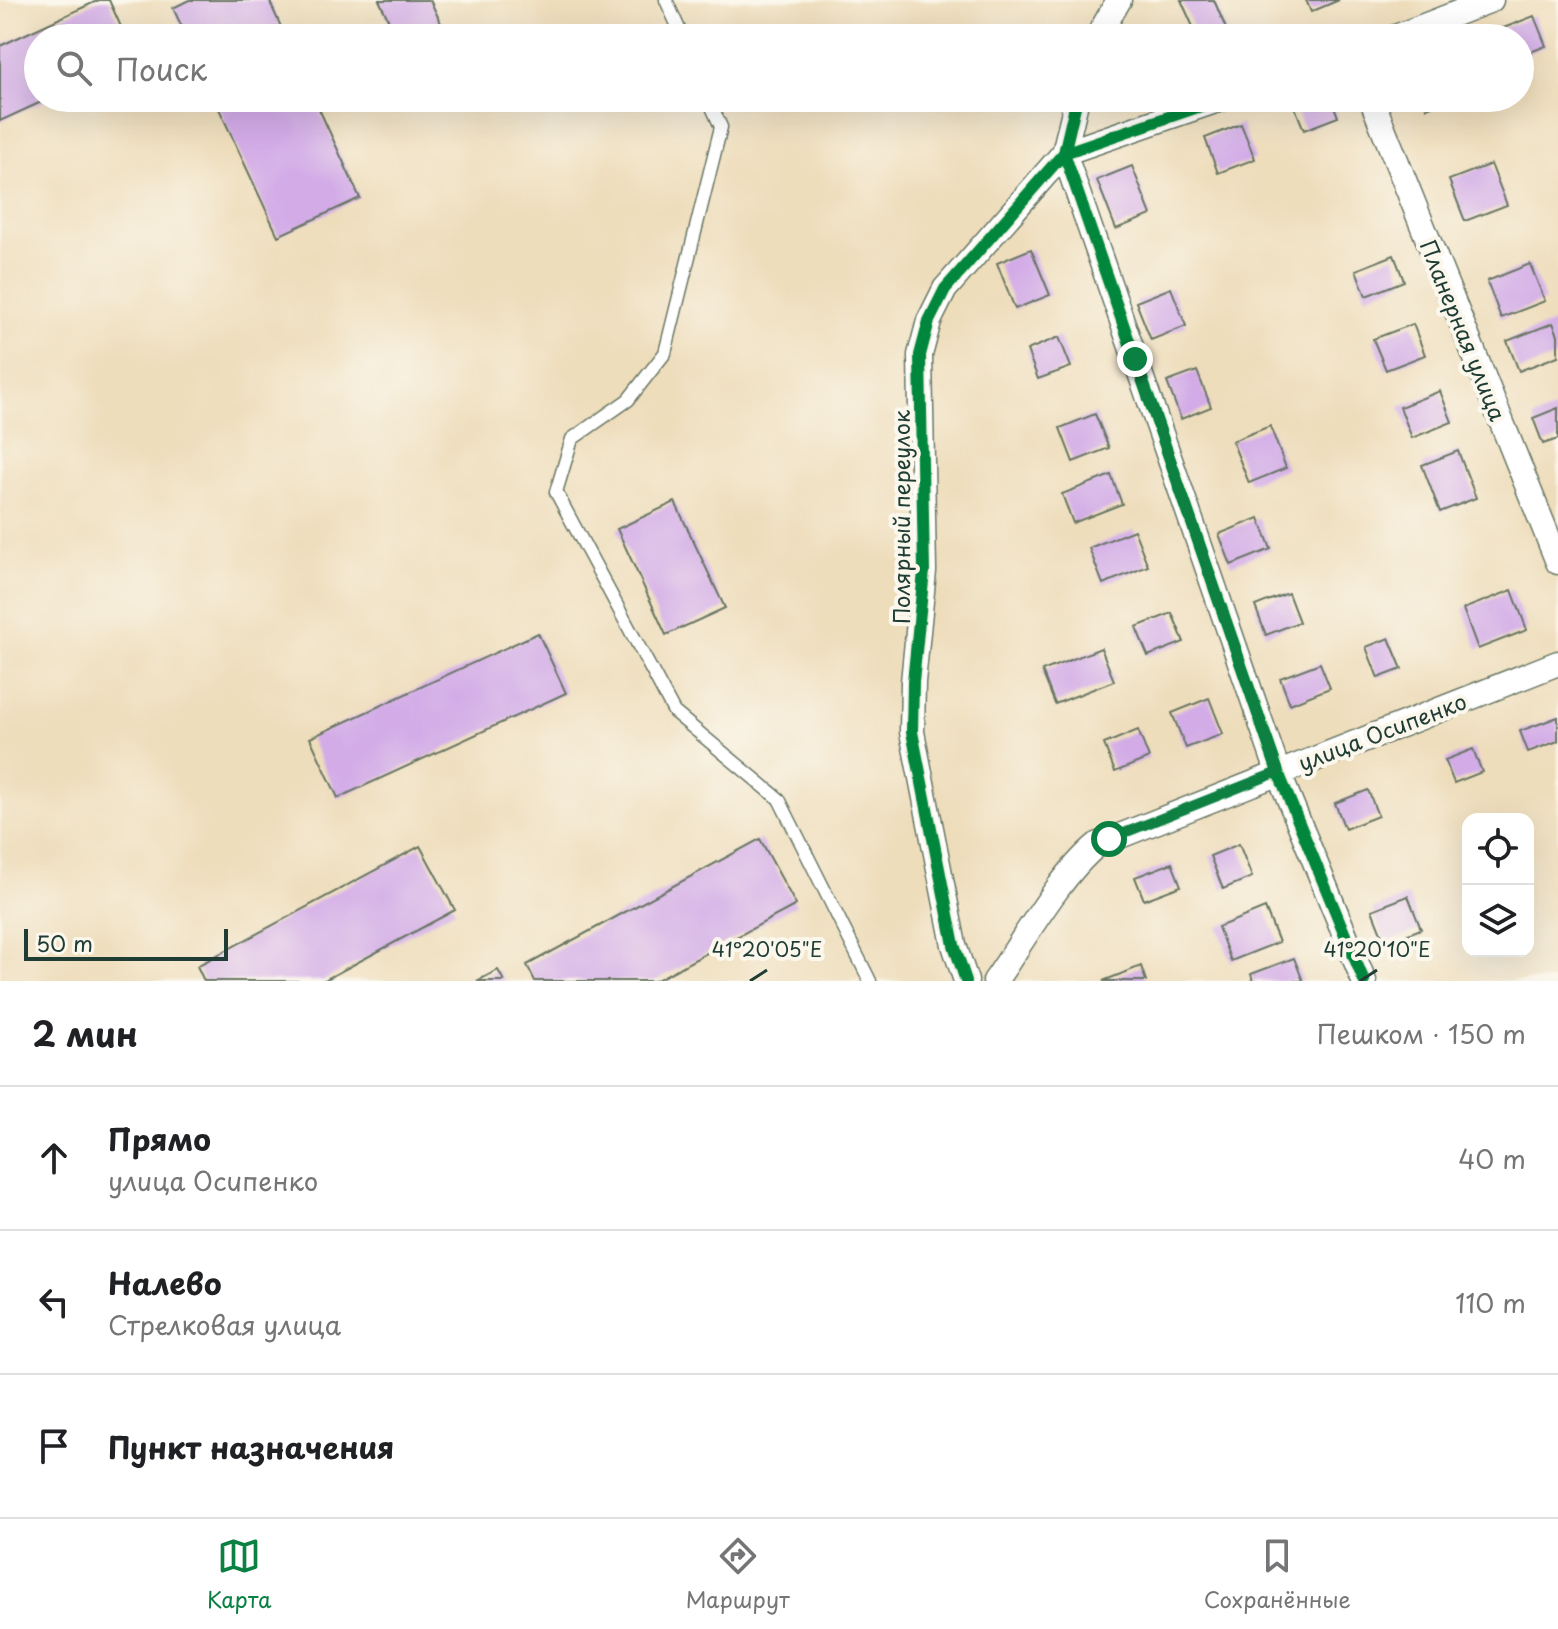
<!DOCTYPE html>
<html lang="ru">
<head>
<meta charset="utf-8">
<style>
  :root { --surface:#fff; --page:#f6f6f6; --text:#202124; --muted:#757577; --line:#e0e0e0; --accent:#0b8043 }
  body { margin:0; font-family:"Playpen Sans",sans-serif; background:var(--page); color:var(--text) }
  .controls { position:absolute; right:24px; bottom:24px; display:grid; overflow:hidden; border-radius:16px; box-shadow:0 8px 32px #0002 }
  .controls button { width:72px; height:72px; display:grid; place-items:center; padding:0; border:0; border-bottom:2px solid var(--line); background:var(--surface); color:var(--text); font:40px sans-serif }
  .scale { position:absolute; left:24px; bottom:20px; width:204px; box-sizing:border-box; padding-left:8px; border:4px solid #1f3d34; border-top:0; font-size:22px; line-height:28px; white-space:nowrap; color:#1f3d34; -webkit-text-stroke:6px #fbf7ec; paint-order:stroke }
  .stop { position:absolute; width:24px; height:24px; margin:-18px; border:6px solid #0b8043; border-radius:50%; background:#fff }
  .stop.end { background:#0b8043; border-color:#fff; box-shadow:0 2px 8px #0008 }
  .list { margin:0; padding:0; list-style:none }
  h2 { display:flex; justify-content:space-between; align-items:center; height:104px; margin:0; padding:0 32px; font-size:34px }
  h2 small { font-size:26px; font-weight:400; color:var(--muted) }
  .list li { display:grid; grid-template-columns:52px 1fr auto; gap:24px; align-items:center; box-sizing:border-box; height:144px; padding:0 32px; border-top:2px solid var(--line) }
  .list b { display:block; font-size:30px; white-space:nowrap }
  .list p { margin:0; font-size:26px; white-space:nowrap; color:var(--muted) }
  .list em { font-size:26px; font-style:normal; color:var(--muted) }
  .icon { flex:none; width:44px; height:44px; fill:none; stroke:currentColor; stroke-width:2; stroke-linecap:round; stroke-linejoin:round }
  .map { position:relative; flex:none; width:1558px; height:981px; overflow:hidden }
  .search { position:absolute; background:var(--surface); box-shadow:0 8px 32px #0002; left:24px; right:24px; top:24px; height:88px; display:flex; align-items:center; gap:20px; box-sizing:border-box; padding:0 28px; border-radius:44px; color:var(--muted); font-size:30px }
  .sheet { height:536px; background:var(--surface) }
  nav { display:flex; justify-content:space-around; align-items:center; box-sizing:border-box; height:112px; border-top:2px solid var(--line); background:var(--surface); font-size:22px; color:var(--muted) }
  nav a { display:grid; justify-items:center; gap:4px }
  nav .on { color:var(--accent) }
  .map>svg:first-child { display:block }
  .building { fill:#d2abe7 }
  .lines { fill:none; stroke-linecap:round; stroke-linejoin:round }
  .service-casing { stroke:#677563; stroke-width:15 }
  .minor-casing { stroke:#677563; stroke-width:27 }
  .service { stroke:#fff; stroke-width:12 }
  .minor { stroke:#fff; stroke-width:24 }
  .cycleway-casing { stroke:#fbf7ec; stroke-width:17 }
  .cycleway { stroke:#00873e; stroke-width:12 }
  .route { stroke:#0b8043; stroke-width:10 }
  .ticks { fill:none; stroke:#1f3d34; stroke-width:3 }
  .labels { text-anchor:middle; dominant-baseline:central; stroke-width:8; stroke-linejoin:round; paint-order:stroke }
  .street-label { font-size:22px; fill:#1f3d34; stroke:#fbf7ec }
  .ticks-label { font-size:20px; text-anchor:middle; fill:#1f3d34; stroke:#fbf7ec; stroke-width:8; stroke-linejoin:round; paint-order:stroke }
</style>
</head>
<body>
<div class="map">
<svg width="1558" height="981" viewBox="0 0 1558 981">
  <rect width="100%" height="100%" fill="#fbf7ec"/>
  <filter id="ink" filterUnits="userSpaceOnUse"><feTurbulence type="fractalNoise" baseFrequency=".0125" numOctaves="2"/><feDisplacementMap in="SourceGraphic" scale="16" xChannelSelector="R" yChannelSelector="G"/><feConvolveMatrix kernelMatrix="1 2 1 2 8 2 1 2 1" color-interpolation-filters="sRGB"/></filter>
  <filter id="wash" filterUnits="userSpaceOnUse"><feTurbulence type="fractalNoise" baseFrequency=".006" numOctaves="4" result="noise"/><feDisplacementMap in="SourceGraphic" scale="32" xChannelSelector="R" yChannelSelector="G"/><feGaussianBlur stdDeviation="1.8" result="paint"/><feColorMatrix in="noise" values="0 0 0 0 0 0 0 0 0 0 0 0 0 0 0 0 0 1.4 0 .05"/><feComposite in="paint" operator="in"/></filter>
  <g filter="url(#wash)">
    <rect width="100%" height="100%" fill="#edb"/>
    <g id="blocks">
      <!-- building -->
      <path class="building" d="M99 0H109L126 38H38V98H50L0 121V46Z
        M189 0H269L286 38H187L173 8Z
        M379 0H430L448 38H397Z
        M1181 0H1214L1227 31 1211 38H1198Z
        M1306 0H1339L1311 12Z
        M1534 16 1546 46 1520 56V38H1484L1483 36Z
        M214 98H314L360 198 278 236Z
        M1312 98H1331L1338 117 1304 130 1294 105Z
        M1423 98H1451L1427 108Z
        M1241 124 1255 159 1218 173 1205 138Z
        M1491 164 1507 205 1465 221 1449 180Z
        M1132 166 1151 215 1116 229 1097 180Z
        M1031 249 1050 295 1015 309 997 263Z
        M1394 255 1404 281 1366 296 1356 270Z
        M1530 264 1545 301 1501 318 1487 281Z
        M1171 288 1186 326 1151 340 1136 302Z
        M1553 323 1558 335V356L1519 371 1507 341Z
        M1413 324 1425 355 1386 370 1373 339Z
        M1059 337 1071 367 1038 379 1027 350Z
        M1197 371 1211 407 1181 419 1167 382Z
        M1440 391 1452 422 1412 438 1400 407Z
        M1558 408V439L1543 444 1533 418Z
        M1095 414 1109 448 1073 462 1060 428Z
        M1270 426 1286 468 1249 483 1232 441Z
        M1458 451 1476 498 1440 512 1422 465Z
        M1111 475 1122 504 1073 523 1062 494Z
        M675 502 725 608 666 635 617 529Z
        M1259 518 1271 549 1231 565 1219 534Z
        M1134 530 1148 566 1103 584 1089 548Z
        M1512 590 1527 630 1478 649 1463 609Z
        M1288 593 1299 622 1266 635 1255 606Z
        M1172 613 1184 642 1148 656 1136 627Z
        M538 633 566 693 338 798 310 738Z
        M1389 638 1402 669 1378 678 1366 647Z
        M1101 648 1114 681 1055 704 1042 671Z
        M1320 663 1330 688 1290 704 1280 678Z
        M1209 698 1223 734 1186 748 1172 713Z
        M1558 717V741L1528 752 1520 731Z
        M1138 730 1149 758 1115 772 1104 744Z
        M1473 749 1482 772 1454 783 1445 760Z
        M1368 790 1378 816 1345 829 1335 803Z
        M760 839 796 905 655 981H535L527 965Z
        M1239 844 1252 877 1223 889 1210 856Z
        M420 846 455 910 323 981H204L197 966Z
        M1172 863 1181 886 1144 900 1135 877Z
        M1408 896 1421 929 1385 943 1372 910Z
        M1265 908 1279 942 1231 961 1218 927Z
        M1294 958 1303 981H1253L1251 974Z
        M1141 966 1146 981H1103Z
        M498 970 504 981H477Z"/>
    </g>
  </g>
  <g filter="url(#ink)">
    <use href="#blocks" fill-opacity="0" stroke="#677563" stroke-width="2"/>
    <g class="lines">
      <defs>
        <path id="service" d="M666 0 683 38
          M708 98 721 127 665 353 628 400 572 439 556 492 674 712 779 799 870 981"/>
        <path id="minor" d="M1097 38 1119 0
          M1393 38 1491 0
          M1224 98 1064 153 1278 772 1364 981
          M1371 98 1558 562
          M966 981 954 945 912 732 913 682 924 571 920 355 929 321 945 289 1064 153 1077 98
          M995 981C1023 941 1060 875 1097 845L1558 663"/>
      </defs>
      <!-- service casing -->
      <use href="#service" class="service-casing"/>
      <!-- minor casing -->
      <use href="#minor" class="minor-casing"/>
      <!-- service -->
      <use href="#service" class="service"/>
      <!-- minor -->
      <use href="#minor" class="minor"/>
      <defs>
        <path id="cycleway" d="M1224 98 1064 153 1278 772 1364 981
          M966 981 954 945 912 732 913 682 924 571 920 355 929 321 945 289 1064 153 1077 98"/>
      </defs>
      <!-- cycleway casing -->
      <use href="#cycleway" class="cycleway-casing"/>
      <!-- cycleway -->
      <use href="#cycleway" class="cycleway"/>
    </g>
  </g>
  <g class="lines" filter="url(#ink)">
    <!-- route -->
    <path class="route" d="M1109 839 1278 772 1135 359"/>
  </g>
  <!-- ticks -->
  <path class="ticks" d="M750 981 767 970M1360 981 1377 970"/>
  <g class="labels">
    <!-- street labels -->
    <g class="street-label">
      <text transform="translate(1464 330) rotate(68)">Планерная улица</text>
      <text transform="translate(900 517) rotate(-90)">Полярный переулок</text>
      <text transform="translate(1382 731) rotate(-21)">улица Осипенко</text>
    </g>
  </g>
  <g class="ticks-label">
    <text x="767" y="957">41°20'05"E</text>
    <text x="1377" y="957">41°20'10"E</text>
  </g>
</svg>
<div class="controls">
<button><svg class="icon" aria-label="locate" viewBox="0 0 24 24"><circle cx="12" cy="12" r="6"/><path d="M12 2v4M12 18v4M2 12h4M18 12h4"/></svg></button>
<button><svg class="icon" aria-label="layers" viewBox="0 0 24 24"><path d="M12 4l9 5-9 5-9-5zM3 14l9 5 9-5"/></svg></button>
</div>
<div class="scale">50 m</div>
<div class="stop" style="left:1109px;top:839px"></div>
<div class="stop end" style="left:1135px;top:359px"></div>
<div class="search"><svg class="icon" aria-label="search" viewBox="0 0 24 24"><circle cx="10" cy="10" r="6"/><path d="M15 15l6 6"/></svg>Поиск</div>
</div>
<section class="sheet">
<h2>2 мин<small>Пешком · 150 m</small></h2>
<ul class="list">
<li><svg class="icon" aria-label="ahead" viewBox="0 0 24 24"><path d="M12 20V5M6 11l6-6 6 6"/></svg><div><b>Прямо</b><p>улица Осипенко</p></div><em>40 m</em></li>
<li><svg class="icon" aria-label="left" viewBox="0 0 24 24"><path d="M17 20v-9H6M10 6l-5 5 5 5"/></svg><div><b>Налево</b><p>Стрелковая улица</p></div><em>110 m</em></li>
<li><svg class="icon" aria-label="arrive" viewBox="0 0 24 24"><path d="M6 21V4h12l-3 4 3 4H6"/></svg><div><b>Пункт назначения</b></div></li>
</ul>
</section>
<nav>
<a class="on"><svg class="icon" aria-label="map" viewBox="0 0 24 24"><path d="M3 6l6-2 6 2 6-2v14l-6 2-6-2-6 2zM9 4v14M15 6v14"/></svg>Карта</a>
<a><svg class="icon" aria-label="directions" viewBox="0 0 24 24"><path d="M12 3l9 9-9 9-9-9zM9 14v-3h6M13 9l2 2-2 2"/></svg>Маршрут</a>
<a><svg class="icon" aria-label="saved" viewBox="0 0 24 24"><path d="M7 4h10v16l-5-4-5 4z"/></svg>Сохранённые</a>
</nav>
</body>
</html>
